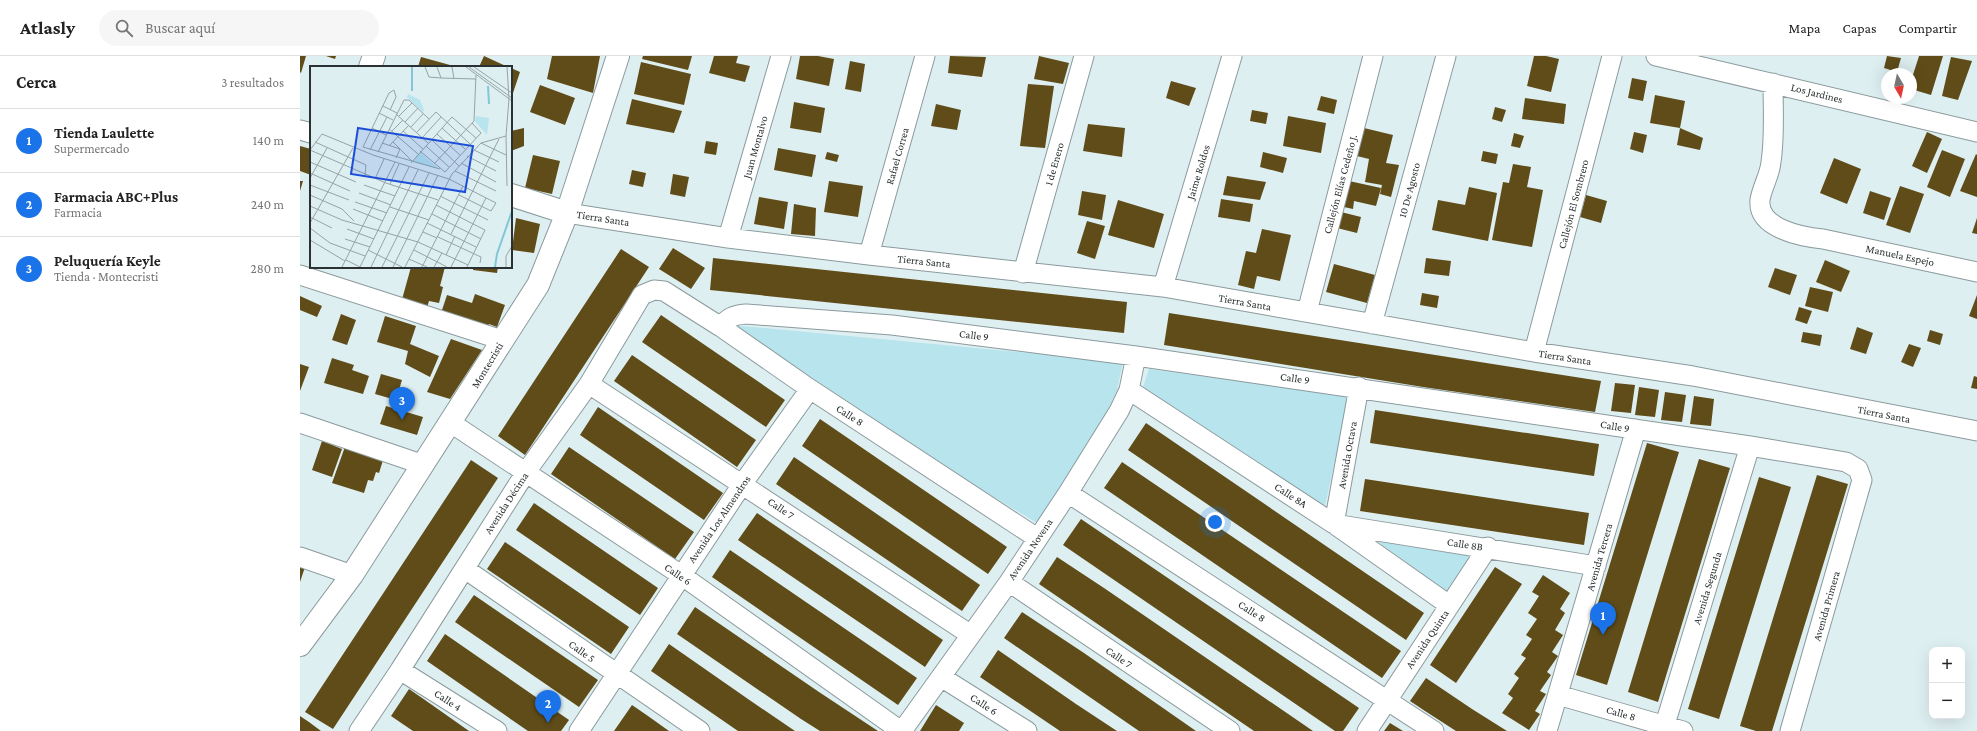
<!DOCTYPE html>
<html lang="es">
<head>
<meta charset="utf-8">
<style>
  :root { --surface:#fff; --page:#f6f6f6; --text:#222; --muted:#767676; --line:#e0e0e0; --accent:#1a73e8 }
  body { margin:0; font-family:"Crimson Pro",serif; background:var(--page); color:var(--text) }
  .controls { position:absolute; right:12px; bottom:12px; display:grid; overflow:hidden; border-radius:8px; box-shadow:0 4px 16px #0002 }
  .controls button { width:36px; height:36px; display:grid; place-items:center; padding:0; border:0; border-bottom:1px solid var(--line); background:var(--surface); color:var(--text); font:20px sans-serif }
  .compass { position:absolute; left:1581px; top:12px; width:36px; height:36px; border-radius:50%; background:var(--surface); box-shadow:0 4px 16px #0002; rotate:171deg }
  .you { position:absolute; left:915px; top:466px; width:14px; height:14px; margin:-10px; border:3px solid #fff; border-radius:50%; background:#1a73e8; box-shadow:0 0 0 6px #1a73e833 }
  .badge { display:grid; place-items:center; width:26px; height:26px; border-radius:50%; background:var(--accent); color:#fff; font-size:13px; font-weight:700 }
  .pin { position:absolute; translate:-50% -33px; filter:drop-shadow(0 1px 2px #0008) }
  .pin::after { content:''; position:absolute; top:21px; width:14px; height:12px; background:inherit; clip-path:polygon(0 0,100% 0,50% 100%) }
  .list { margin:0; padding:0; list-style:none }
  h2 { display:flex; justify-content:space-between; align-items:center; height:52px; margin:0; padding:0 16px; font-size:17px }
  h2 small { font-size:13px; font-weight:400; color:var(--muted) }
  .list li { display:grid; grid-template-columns:26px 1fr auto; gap:12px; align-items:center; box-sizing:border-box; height:64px; padding:0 16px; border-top:1px solid var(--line) }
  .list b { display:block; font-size:15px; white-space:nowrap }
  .list p { margin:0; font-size:13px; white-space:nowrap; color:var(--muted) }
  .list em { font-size:13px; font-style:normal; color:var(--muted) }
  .icon { flex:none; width:22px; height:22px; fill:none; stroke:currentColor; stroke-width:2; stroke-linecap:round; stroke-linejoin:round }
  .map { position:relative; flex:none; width:1677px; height:675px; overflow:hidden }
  header { display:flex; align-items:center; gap:24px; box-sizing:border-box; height:56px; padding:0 20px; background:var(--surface); border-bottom:1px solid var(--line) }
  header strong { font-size:19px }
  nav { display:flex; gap:22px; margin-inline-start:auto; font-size:14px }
  .search { width:280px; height:36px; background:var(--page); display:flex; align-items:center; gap:10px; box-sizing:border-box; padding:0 14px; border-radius:22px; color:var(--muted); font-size:15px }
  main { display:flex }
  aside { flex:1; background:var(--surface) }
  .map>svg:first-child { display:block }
  .green { fill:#b7e4ed }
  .building { fill:#5f4c18 }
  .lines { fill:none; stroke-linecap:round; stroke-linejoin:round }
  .minor-casing { stroke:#8b9a9d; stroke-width:21 }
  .tertiary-casing { stroke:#8b9a9d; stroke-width:24 }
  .minor { stroke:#fff; stroke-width:19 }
  .tertiary { stroke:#fff; stroke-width:22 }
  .labels { text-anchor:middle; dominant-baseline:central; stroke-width:4; stroke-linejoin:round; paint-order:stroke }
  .street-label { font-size:11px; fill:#2b3132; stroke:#fff }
  .inset-river { fill:none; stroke:#81c7d5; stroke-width:2 }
  .inset-road { fill:none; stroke:#96a3a5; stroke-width:1 }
  .view { fill:#1d4ed8; fill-opacity:0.15; stroke:#1d4ed8; stroke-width:2 }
  .inset-edge { fill:none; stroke:#2b3132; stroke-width:2 }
</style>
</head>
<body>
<header>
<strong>Atlasly</strong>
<div class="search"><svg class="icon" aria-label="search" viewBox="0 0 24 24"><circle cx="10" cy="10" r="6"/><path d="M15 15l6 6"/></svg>Buscar aquí</div>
<nav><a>Mapa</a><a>Capas</a><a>Compartir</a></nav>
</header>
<main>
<aside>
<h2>Cerca<small>3 resultados</small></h2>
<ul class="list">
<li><span class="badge">1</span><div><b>Tienda Laulette</b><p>Supermercado</p></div><em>140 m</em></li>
<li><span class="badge">2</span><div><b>Farmacia ABC+Plus</b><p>Farmacia</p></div><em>240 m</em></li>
<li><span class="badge">3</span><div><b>Peluquería Keyle</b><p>Tienda · Montecristi</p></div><em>280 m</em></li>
</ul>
</aside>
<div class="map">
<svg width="1677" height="675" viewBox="0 0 1677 675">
  <rect width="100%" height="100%" fill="#deeff2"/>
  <!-- green -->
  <path class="green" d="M432 269 823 306 817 334 804 362 737 467 679 432Z
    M849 313 1049 340 1025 450 841 337Z
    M1073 482 1171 499 1147 536Z"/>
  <!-- building -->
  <path class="building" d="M0 0H6L1 17 0 16Z
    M26 0H36L35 3Z
    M184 0 208 11H179Z
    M252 0H300L293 37 247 23Z
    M343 0H392L388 14 342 3Z
    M414 0H438L436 7 450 10 445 26 409 17Z
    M500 0H518L534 3 529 30 496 23Z
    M650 0 686 1 682 21 648 17Z
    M739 0 769 7 763 28 734 23Z
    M1234 0H1246L1259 3 1251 36 1227 30Z
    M1587 0 1601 2 1597 16 1584 12Z
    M1619 0H1643L1631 39 1611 33V25Z
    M121 1 150 9V11H118Z
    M1651 1 1672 5 1658 44 1642 40Z
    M550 5 565 8 561 36 545 33Z
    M341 6 391 18 384 49 334 38Z
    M211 12 220 16 213 37 211 36Z
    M1332 22 1347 25 1343 45 1328 42Z
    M871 25 896 32 889 50 866 42Z
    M728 28 754 30 745 92 720 90Z
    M240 29 275 42 265 69 230 56Z
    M1355 39 1385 45 1380 72 1403 82 1400 94 1377 89 1380 72 1350 67Z
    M1021 40 1037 44 1034 58 1017 54Z
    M1225 42 1266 48 1264 68 1222 63Z
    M332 43 382 55 374 77 326 68Z
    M494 46 525 52 521 77 490 72Z
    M636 48 661 54 657 74 631 70Z
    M1195 51 1206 54 1202 66 1192 63Z
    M952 54 968 57 966 68 950 65Z
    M988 60 1026 67 1021 97 983 90Z
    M788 68 825 72 822 101 783 95Z
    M224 72V90L211 95V75Z
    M1064 72 1093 79 1086 107 1099 109 1091 141 1080 138 1082 129 1065 126 1069 103 1057 100Z
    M1334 76 1347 79 1343 97 1330 93Z
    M1627 76 1642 83 1627 117 1612 110Z
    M1214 77 1224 80 1220 92 1211 90Z
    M406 85 418 87 416 99 404 97Z
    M0 90 11 93V119L0 115Z
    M478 92 516 99 512 121 474 114Z
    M1642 94 1665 103 1650 141 1627 131Z
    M1183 95 1198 98 1196 108 1181 105Z
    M527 96 539 99 537 106 525 103Z
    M963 96 987 102 983 117 960 111Z
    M1676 98 1677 99V141L1660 135Z
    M233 99 260 105 252 138 225 132Z
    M1534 102 1561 113 1547 148 1520 137Z
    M1213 108 1231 111 1227 131 1243 134 1232 191 1192 184 1203 126 1209 127Z
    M332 114 346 117 343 131 329 128Z
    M373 118 389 121 385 141 370 138Z
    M927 120 966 126 960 144 923 139Z
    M0 125H3L0 135Z
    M529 125 563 130 558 161 524 156Z
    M1049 125 1081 132 1076 150 1054 145 1053 153 1044 151Z
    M1600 130 1624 138 1610 177 1586 169Z
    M1169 131 1197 137 1188 185 1132 174 1138 144 1165 149Z
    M782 135 806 139 802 164 778 159Z
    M1570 135 1591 142 1584 164 1563 157Z
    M1286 139 1307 145 1301 167 1280 161Z
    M459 141 488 146 484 173 454 168Z
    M921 143 953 148 950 166 918 161Z
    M818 144 864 158 854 192 808 179Z
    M494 148 516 152 515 180 491 178Z
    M1037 155 1061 161 1057 177 1033 171Z
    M216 162 240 168 234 197 212 194Z
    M1677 162V178L1672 177Z
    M787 165 805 170 795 203 777 197Z
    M962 173 991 179 980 225 957 220 954 233 938 229 946 195 956 197Z
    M373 192 405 212 391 233 359 213Z
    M321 193 349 211 225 399 198 380Z
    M413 202 827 246 824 277 410 234Z
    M1126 202 1151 205 1149 220 1124 217Z
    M1525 204 1550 215 1541 236 1516 226Z
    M1034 208 1075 219 1067 247 1026 236Z
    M111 211H145L140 230 143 231 139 247 129 245 126 255 101 247Z
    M173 211H198L197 217 173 214Z
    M1475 212 1497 219 1490 239 1468 231Z
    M1510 231 1533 236 1528 256 1505 250Z
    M1122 237 1139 240 1137 252 1120 249Z
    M175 238 205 249 197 271 189 268 187 273 141 257 147 239 172 247Z
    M1677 239V263L1669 260Z
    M0 240 22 250 17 261 0 254Z
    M1499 251 1512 255 1507 268 1495 264Z
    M869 257 1301 325 1295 356 1123 331 864 289Z
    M41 258 56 264 47 289 32 284Z
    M361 259 485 344 466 371 342 286Z
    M85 260 116 270 110 288 139 300 130 321 105 308 108 295 77 286Z
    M1557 271 1573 277 1566 298 1550 293Z
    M1630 274 1643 278 1640 289 1627 285Z
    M1503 276 1522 279 1520 290 1501 286Z
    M151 283 182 294 150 343 127 336Z
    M1609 288 1621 292 1613 311 1601 306Z
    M332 299 456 384 437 411 314 325Z
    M32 302 54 309 52 314 69 320 63 338 24 327Z
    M0 308 9 311 0 335Z
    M81 318 102 324 96 344 75 338Z
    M1674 320 1677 321V333L1671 332Z
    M1315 327 1335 329 1331 357 1311 355Z
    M1339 331 1359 334 1355 361 1335 359Z
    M1365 336 1386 339 1382 366 1361 364Z
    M1394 340 1414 343 1411 370 1390 368Z
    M86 350 123 361 117 379 80 368Z
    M298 351 423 437 404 464 280 379Z
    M1075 354 1299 388 1294 420 1070 387Z
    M520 363 707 491 688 518 502 390Z
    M846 367 1124 557 1106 584 828 394Z
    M22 385 42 393 32 421 12 414Z
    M1347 387 1379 396 1307 629 1276 619Z
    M46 388 84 401 79 417 76 416 73 425 68 424 64 437 32 427Z
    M269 391 394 476 375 503 251 418Z
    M494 401 680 529 662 555 476 428Z
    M1399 403 1430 412 1358 646 1328 636Z
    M171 404 198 422 33 673 5 656Z
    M822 406 1101 595 1082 622 804 432Z
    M1517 419 1548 428 1472 675H1456L1440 670Z
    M1459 421 1491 431 1419 663 1388 653Z
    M1065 423 1289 457 1284 489 1060 455Z
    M234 447 358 532 340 559 216 474Z
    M457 457 643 584 625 611 438 484Z
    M781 463 1059 652 1043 675H1035L763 489Z
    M205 486 329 571 311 598 187 513Z
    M430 494 617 622 598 649 412 521Z
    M757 501 804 532 1013 675H954L739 528Z
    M0 510 5 511 0 526Z
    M1195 511 1222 528 1156 627 1130 609Z
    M1243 519 1270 537 1260 553 1265 557 1255 574 1263 579 1252 596 1258 600 1247 616 1251 619 1240 635 1246 638 1235 655 1240 658 1229 674 1202 657 1213 642 1208 638 1219 622 1214 618 1226 602 1221 599 1232 583 1226 579 1237 563 1228 557 1239 540 1232 536Z
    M174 539 298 624 279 651 155 566Z
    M395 551 519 636 578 675H520L501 663 377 578Z
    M722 556 784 597 896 675H839L704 582Z
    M145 578 269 664 261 675H228L127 605Z
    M369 588 448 643 495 675H438L351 615Z
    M698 594 776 648 817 675H760L680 621Z
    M1126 622 1172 653 1207 675H1156L1125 655 1110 645Z
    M109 633 125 644 169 675H113L91 660Z
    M332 649 348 660 369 675H314Z
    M636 649 664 667 659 675H620Z
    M0 660 9 666 21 675H0Z
    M1090 667 1103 675H1084Z"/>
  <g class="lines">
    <defs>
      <path id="minor" d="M1356 0 1677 76
        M1473 27C1473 53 1475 80 1471 106 1470 119 1462 131 1460 144 1457 173 1503 181 1523 183L1677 216
        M0 74 11 77
        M267 157 428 182 569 199 863 231 1234 296 1393 320 1677 375
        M428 182 481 0
        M569 199 625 0
        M723 217 784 0
        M0 219 202 284
        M863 231 932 0
        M1007 256 1073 0
        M1072 268 1146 0
        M421 271C428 261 434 259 446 258L592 269 836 300 1450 390 1546 406 1558 413 1562 424 1490 675
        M1234 296 1312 0
        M289 328 671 579
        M1059 331 1034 468 1296 510
        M829 334 1034 468 1149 549
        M0 367 124 409
        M151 367 381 519 601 675
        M768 437 1134 675
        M0 501 52 519
        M165 513 400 675
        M709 526 930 675
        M100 614 197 675
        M641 621 727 675
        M1258 639 1383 675
        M59 675 100 614 226 416 289 328 342 239 354 234 364 235 421 271 510 333 737 482
        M279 675 443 427 510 333
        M602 675 709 526 768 437 819 355 829 334 836 300
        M1067 675 1188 491
        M1247 675 1336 373
        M1363 675 1450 390"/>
      <path id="tertiary" d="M70 11 74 0
        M211 139 267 157
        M0 589 52 519 238 229 267 157 318 0"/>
    </defs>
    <!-- minor casing -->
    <use href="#minor" class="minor-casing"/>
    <!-- tertiary casing -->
    <use href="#tertiary" class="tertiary-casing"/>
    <!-- minor -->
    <use href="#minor" class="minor"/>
    <!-- tertiary -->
    <use href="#tertiary" class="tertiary"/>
  </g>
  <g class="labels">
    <!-- street labels -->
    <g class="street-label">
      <text transform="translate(1517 37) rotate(14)">Los Jardines</text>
      <text transform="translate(455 91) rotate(-74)">Juan Montalvo</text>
      <text transform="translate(597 100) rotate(-74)">Rafael Correa</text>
      <text transform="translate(754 108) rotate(-74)">1 de Enero</text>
      <text transform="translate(898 116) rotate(-73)">Jaime Roldos</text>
      <text transform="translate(1040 128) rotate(-75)">Callejón Elías Cedeño J.</text>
      <text transform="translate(1109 134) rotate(-75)">10 De Agosto</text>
      <text transform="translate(1273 148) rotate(-75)">Callejón El Sombrero</text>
      <text transform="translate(303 162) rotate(9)">Tierra Santa</text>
      <text transform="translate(1600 199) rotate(12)">Manuela Espejo</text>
      <text transform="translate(624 205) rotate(6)">Tierra Santa</text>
      <text transform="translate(945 246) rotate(10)">Tierra Santa</text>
      <text transform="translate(674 279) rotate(7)">Calle 9</text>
      <text transform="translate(1265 301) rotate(9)">Tierra Santa</text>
      <text transform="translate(187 309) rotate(-59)">Montecristi</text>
      <text transform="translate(995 322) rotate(8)">Calle 9</text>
      <text transform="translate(1584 358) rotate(11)">Tierra Santa</text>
      <text transform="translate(550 359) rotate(33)">Calle 8</text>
      <text transform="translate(1315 370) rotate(9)">Calle 9</text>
      <text transform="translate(1047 399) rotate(-80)">Avenida Octava</text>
      <text transform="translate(991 439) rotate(33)">Calle 8A</text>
      <text transform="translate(206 447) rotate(-57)">Avenida Décima</text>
      <text transform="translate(481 452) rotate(34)">Calle 7</text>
      <text transform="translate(419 463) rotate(-56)">Avenida Los Almendros</text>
      <text transform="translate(1165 488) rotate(9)">Calle 8B</text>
      <text transform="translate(730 493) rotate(-56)">Avenida Novena</text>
      <text transform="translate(1299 501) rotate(-74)">Avenida Tercera</text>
      <text transform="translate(378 518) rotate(34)">Calle 6</text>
      <text transform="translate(1407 532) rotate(-73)">Avenida Segunda</text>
      <text transform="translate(1526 550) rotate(-74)">Avenida Primera</text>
      <text transform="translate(952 555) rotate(33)">Calle 8</text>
      <text transform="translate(1127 583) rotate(-56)">Avenida Quinta</text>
      <text transform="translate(282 595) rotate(35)">Calle 5</text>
      <text transform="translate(819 601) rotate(34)">Calle 7</text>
      <text transform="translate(148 644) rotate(33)">Calle 4</text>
      <text transform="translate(684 648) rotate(33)">Calle 6</text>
      <text transform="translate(1321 657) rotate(16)">Calle 8</text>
    </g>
  </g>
  <!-- overview -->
  <g transform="translate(10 10)">
    <rect width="202" height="202" fill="#deeff2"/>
    <path d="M98 28 110 34 114 44 113 46 97 31ZM166 50 179 52 177 69 165 55ZM110 86 129 103 102 96Z" fill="#b7e4ed"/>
    <path class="inset-river" d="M178 20 179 38M102 25V1M185 201 187 188 202 145"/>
    <path class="inset-road" d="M115 1 119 11 131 12M127 1 131 12 166 13M142 1 144 13M156 1 202 35M159 1 202 32M164 1 202 27M73 40 87 47M80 44 86 31 84 24 79 27 53 81 130 103M69 47 83 54M86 48 118 77M89 50 102 37M95 56 108 42M101 61 113 48M62 62 76 69M132 62 155 83M79 63 108 88M82 65 93 54M93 65 113 83M107 66 126 46 160 78M127 68 150 89M196 70 197 120M112 72 131 51M122 74 149 100M5 76 56 99 55 109M83 76 102 95M72 77 90 83 86 92M171 77 196 89M79 80 99 59M116 80 139 101M60 84 77 51M164 84 189 96M110 85 135 106 171 67 162 57M68 86 94 34H99L119 53M157 90 186 105M0 96 46 116M101 97 142 51 166 72M151 97 186 116M124 98 164 55 166 9M145 105 186 125M0 107 40 125M0 112 17 82M65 113 74 93M80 118 89 98M0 119 39 134M54 119 85 130M49 127 81 139M0 129 32 143 44 155M130 130 178 154M128 134 76 117 0 84 12 68 63 89 139 113 186 137 181 145 149 129M45 136 77 147M126 139 175 164 157 201M0 140 32 154 108 176 158 199M80 141 119 154M43 143 73 155M122 148 171 173M0 151 22 162M0 157 43 82M117 157 166 181M0 162 20 177 55 190M37 163 64 173M113 166 127 172M141 168 189 73M128 171 171 191 170 197M35 173 60 181M0 174 35 195M58 184 92 201M104 184 137 201M136 189 145 170M99 193 117 201M36 194 50 201M32 201 85 96M50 201 99 101M61 201 108 104M72 201 119 107M83 201 128 109M95 201 142 108 171 77 196 70 199 33 197 1M112 201 153 120M124 201 132 187M141 201 176 132M196 201V190L202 180"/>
    <path class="view" d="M48 62 163 80 155 126 41 108Z"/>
    <rect width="202" height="202" class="inset-edge"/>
  </g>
</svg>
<div class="controls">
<button>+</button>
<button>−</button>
</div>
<svg class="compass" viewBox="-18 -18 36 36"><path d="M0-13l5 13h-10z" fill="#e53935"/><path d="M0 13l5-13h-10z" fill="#767676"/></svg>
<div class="you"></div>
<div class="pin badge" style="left:1303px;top:579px">1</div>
<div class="pin badge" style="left:248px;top:667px">2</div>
<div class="pin badge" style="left:102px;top:364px">3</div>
</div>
</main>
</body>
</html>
